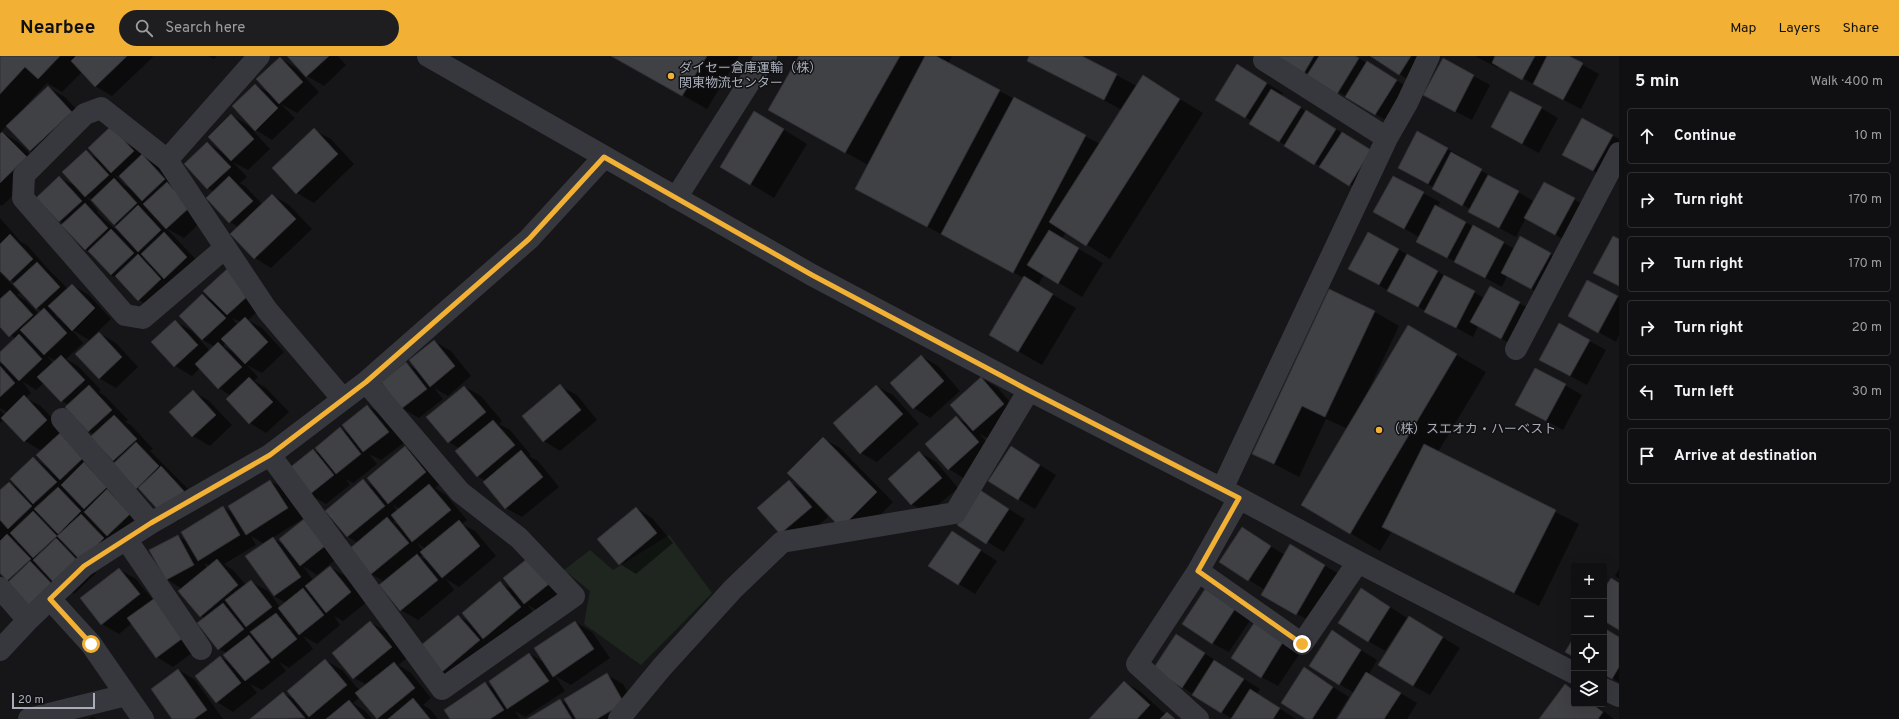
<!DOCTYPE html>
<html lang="en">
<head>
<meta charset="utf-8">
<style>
  :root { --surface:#101012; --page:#1e1e20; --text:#f1f3f6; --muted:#9c9d9f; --line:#303032; --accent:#f2b134 }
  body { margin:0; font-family:Overpass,"Noto Sans JP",sans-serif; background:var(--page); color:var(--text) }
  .controls { position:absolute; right:12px; bottom:12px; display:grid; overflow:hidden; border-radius:4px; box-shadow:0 4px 16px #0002 }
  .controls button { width:36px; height:36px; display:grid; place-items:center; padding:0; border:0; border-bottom:1px solid var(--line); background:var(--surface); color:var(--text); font:20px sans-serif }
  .scale { position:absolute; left:12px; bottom:10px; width:83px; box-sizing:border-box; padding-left:4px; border:2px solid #a8adb8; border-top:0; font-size:11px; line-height:14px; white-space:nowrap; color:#a8adb8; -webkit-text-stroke:3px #111113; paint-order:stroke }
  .stop { position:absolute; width:12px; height:12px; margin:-9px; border:3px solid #f2b134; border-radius:50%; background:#fff }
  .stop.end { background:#f2b134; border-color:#fff; box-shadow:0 1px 4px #0008 }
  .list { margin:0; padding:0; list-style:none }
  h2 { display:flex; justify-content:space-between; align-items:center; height:52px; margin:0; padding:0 16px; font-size:17px }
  h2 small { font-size:13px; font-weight:400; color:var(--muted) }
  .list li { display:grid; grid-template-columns:26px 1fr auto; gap:12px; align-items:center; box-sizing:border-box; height:56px; margin:0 8px 8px; padding:0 8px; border:1px solid var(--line); border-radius:4px }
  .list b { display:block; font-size:15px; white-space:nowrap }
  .list em { font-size:13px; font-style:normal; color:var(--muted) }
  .icon { flex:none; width:22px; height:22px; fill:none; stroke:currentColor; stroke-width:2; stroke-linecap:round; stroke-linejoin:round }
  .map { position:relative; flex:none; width:1619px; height:663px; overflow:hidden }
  header { display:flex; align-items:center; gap:24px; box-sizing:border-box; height:56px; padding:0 20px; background:var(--accent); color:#111 }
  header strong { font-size:19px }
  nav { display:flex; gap:22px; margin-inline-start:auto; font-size:14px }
  .search { width:280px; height:36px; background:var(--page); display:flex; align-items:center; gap:10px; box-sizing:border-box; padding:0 14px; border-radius:22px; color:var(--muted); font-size:15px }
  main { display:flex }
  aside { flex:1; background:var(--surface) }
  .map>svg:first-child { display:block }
  .green { fill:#1e261f }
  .shadow { fill:#0007; fill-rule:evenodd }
  .building { fill:#404145; stroke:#303034 }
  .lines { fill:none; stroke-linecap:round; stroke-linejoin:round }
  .minor { stroke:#37383d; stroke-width:22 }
  .route { stroke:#f2b134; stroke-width:5 }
  .poi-dot { fill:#f2b134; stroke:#111113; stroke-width:1.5 }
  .labels { text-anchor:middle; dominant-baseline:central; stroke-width:3; stroke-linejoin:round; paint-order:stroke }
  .poi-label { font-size:13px; fill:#a8adb8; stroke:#111113; text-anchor:start }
</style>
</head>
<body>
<header>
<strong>Nearbee</strong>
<div class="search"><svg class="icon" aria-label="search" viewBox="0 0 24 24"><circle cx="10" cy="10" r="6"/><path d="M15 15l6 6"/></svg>Search here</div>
<nav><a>Map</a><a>Layers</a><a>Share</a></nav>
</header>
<main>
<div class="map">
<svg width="1619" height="663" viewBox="0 0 1619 663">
  <rect width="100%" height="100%" fill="#161618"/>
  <!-- green -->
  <path class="green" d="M669 479 712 537 641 609 584 568 590 535 564 514 590 494 613 514Z"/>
  <!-- shadow -->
  <path class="shadow" d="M0 0H152L153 1 112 40 95 30 82 16 62 36 47 27 18 58 19 59 48 31 65 41 88 66 48 104 31 95 7 69 0 77Z
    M208 0H217L214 3Z
    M288 0H338L346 9 324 30 307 20Z
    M613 0H739L707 53Z
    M800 0H952L948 8 1100 88 1122 54 1028 4 1031 0H1080L1137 30 1144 21 1203 57 1110 203 1066 176 1062 183 1103 207 1082 241 1044 218 1038 230 1076 252 1042 309 990 279 1024 222 856 133 868 109 794 68Z
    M1279 0H1355L1413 34 1392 68Z
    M1368 0H1434L1416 28Z
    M1475 0H1567L1599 18 1581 53 1499 10 1498 12Z
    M280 2 296 12 319 36 297 57 281 48 295 62 272 84 256 74 255 29 271 38Z
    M1444 4 1490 29 1472 64 1441 48Z
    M1254 19 1283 37 1281 40 1387 104 1366 138 1250 68 1252 65 1216 44Z
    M1541 52 1558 62 1539 97 1509 81Z
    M231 59 248 69 270 93 248 114 233 106 247 121 240 127 246 131 262 148 272 139 289 149 312 173 271 212 255 202 238 171 230 166 207 142 214 136 208 132V87L222 96Z
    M1583 63 1619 83V108L1610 124 1580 108Z
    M778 70 807 88 774 142 722 111Z
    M111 71 159 109 206 161 184 182 166 172 203 211 155 254 139 244 118 223 111 219 91 197 85 193 64 168 37 142 59 121 75 130 86 96 98 103ZM115 119 122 122 131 133 124 129ZM86 140 93 144 118 170 115 173 97 156 98 155Z
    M314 74 331 83 354 108 314 147 297 137Z
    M1418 76 1464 102 1463 104 1535 146 1545 127 1591 153 1572 188 1526 162 1516 181 1486 165 1470 153 1416 121Z
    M3 77 19 87 43 111 2 150 0 149V80Z
    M1423 137 1440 146 1437 151 1515 193 1521 182 1567 207 1548 242 1507 220 1502 231 1417 185 1419 181 1391 165Z
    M0 162 21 186 27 189 49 214 68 233 72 229 89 239 111 263 89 284 71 273 83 287 66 303 78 310 101 334 99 336 105 340 128 364 125 366 131 369 153 393 150 395 200 445 178 465 161 456 142 435 136 432 116 406 91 381 94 378 89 375 66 351 69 349 62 345 44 327 36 334 22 325 31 337 26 342 41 350 147 468 87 508 96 517 74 538 62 531 70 540 47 561 31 551 0 516V435L9 427 20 433 34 403 47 411 42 395 25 385 4 363 0 367V354L5 359 8 357 0 352V307L7 311 0 303V298L16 283 1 271 0 272V217L20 237 17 239 26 245 39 258 42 255 37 252 14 228 15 227 0 213ZM57 258 62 264 55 260ZM47 300 56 305 54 308Z
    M1398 193 1484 242 1490 231 1537 257 1518 292 1478 270 1473 281 1349 213Z
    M227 214 266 248 248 264 262 272 284 296 262 317 247 309 258 321 254 325 266 332 289 356 266 377 250 367 231 340 219 332 200 312 192 320 175 310V265L192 275 210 295 215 291 203 284 180 260 202 239 214 246ZM232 262 241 266 238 269ZM226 287 234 296 223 290Z
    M1588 225 1619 242V279L1616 286 1586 269Z
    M1329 235 1375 256 1399 270 1365 341H1366L1438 288 1486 316 1438 396 1579 468 1539 550 1392 475 1380 495 1303 449 1348 373 1326 363 1299 421 1253 397Z
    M99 277 116 287 138 311 116 332 99 322Z
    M434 285 451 295 471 320 448 340 434 332 443 343 419 362 402 352 406 307 418 315Z
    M1589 285 1606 294 1587 329 1557 313Z
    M921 300 938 310 960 335 930 362 914 352Z
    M981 322 998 332 1020 358 990 384 979 377 995 396 965 423 949 413 956 361 967 368Z
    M1565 329 1582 339 1563 374 1533 358Z
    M560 330 577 339 597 364 560 395 544 385Z
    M876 330 893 339 919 368 877 406 861 397Z
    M465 331 481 340 502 365 499 368 510 374 531 399 529 400 538 405 559 431 522 461 506 452 486 425 477 420 460 393 449 386Z
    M193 335 209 345 232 369 210 390 193 380 170 356Z
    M368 350 384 360 405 386 381 404 369 398 377 408 353 427 346 423 350 429 326 448 309 438 313 394 321 398 340 373 352 379Z
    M824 383 840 392 893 446 858 481 822 451 821 452 828 461 798 487 781 477 789 426 805 435Z
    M405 391 422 401 442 426 435 432 446 439 467 464 462 468 475 475 496 500 459 531 446 523 454 534 418 564 401 554 380 529 385 526 371 518 358 487 347 480 363 425 376 432ZM393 449 400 453 397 455ZM396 464 400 470 393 466ZM417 487 426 493 423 495ZM424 498 430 506 420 501Z
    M1011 391 1056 419 1035 453 1018 443Z
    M919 396 936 406 958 432 928 458 911 448Z
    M270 425 287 434 304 462 272 482 284 489 304 464 341 499 317 519 303 510 313 524 330 511 347 521 367 546 343 565 334 560 340 569 317 588 303 580 313 593 289 612 279 606 286 615 262 634 250 628 257 637 233 656 217 646 220 601 232 608 227 597 219 593 205 562 201 560 182 533 167 523 178 480 188 486 223 451 234 458ZM251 480 264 488 274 540 286 547 280 551 268 535 251 526 246 529 233 514 224 508 256 489ZM204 507 210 510 207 512Z
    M980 435 1025 463 1004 496 958 468Z
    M636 452 652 462 673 487 636 518 620 508Z
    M1242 473 1285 499 1291 490 1341 519 1313 567 1262 538 1265 534 1220 506Z
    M968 486 997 505 975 538 930 510Z
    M545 512 566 538 541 557 528 549 537 561 501 592 488 584 496 594 459 625 442 616 458 560 471 567 500 527 515 535Z
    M119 513 136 523 153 544 199 592 173 611 157 601 132 567 119 578 102 568 82 543Z
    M1619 513V523L1615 520Z
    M1362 533 1407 562 1385 595 1368 585Z
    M1205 535 1251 563 1229 596 1212 587Z
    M370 566 387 576 408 601 398 609 410 616 431 642 423 649 430 653 438 663H378L360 641 353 647 365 655 372 663H252L283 637 296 644 325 604 342 614 360 635 367 629 354 622Z
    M575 566 592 576 610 602 571 629 555 620 565 635 525 661 515 655 520 663H452L485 627 495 633 530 598 545 607Z
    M1254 569 1300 597 1278 630 1261 621Z
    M1426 571 1460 592 1430 639 1413 630Z
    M1604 573 1619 582V626L1604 617Z
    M1332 576 1377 604 1369 618 1417 647 1407 663H1338L1354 637 1339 628Z
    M1176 579 1260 633 1257 638 1296 663H1232L1154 613Z
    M1304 613 1349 641 1335 663H1308Z
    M179 614 195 624 223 663H173Z
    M607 619 623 628 640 656 629 663H529L560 644 569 649Z
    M1124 626 1141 636 1165 658 1167 657 1177 663H1090Z
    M1565 630 1574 635V648H1594L1614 663H1541Z
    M93 661 97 663H88Z"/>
  <!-- building -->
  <path class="building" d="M0 0H60L38 23 25 11 0 38Z
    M76 0H127L95 31 71 5Z
    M287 0H329L306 21Z
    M611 0H707L682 40Z
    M799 0H900L845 97 768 54Z
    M925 0H936L1000 34 927 171 855 133Z
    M1029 0H1082L1117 18 1104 44 1027 5Z
    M1277 0H1314L1304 17Z
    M1319 0H1355L1359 2 1337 38 1307 19Z
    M1370 0H1411L1399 19Z
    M1495 0H1535L1522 24 1492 7Z
    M1547 0H1569L1583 7 1563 44 1533 28Z
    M280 1 303 26 279 48 256 23Z
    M1443 2 1474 19 1455 56 1423 39Z
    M1367 5 1397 24 1375 59 1345 41Z
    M1237 8 1267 27 1245 62 1215 44Z
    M1143 19 1180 43 1086 190 1049 166Z
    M255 28 278 52 255 75 232 50Z
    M48 30 72 56 30 95 6 70Z
    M1271 33 1301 51 1279 86 1249 68Z
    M1510 35 1542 51 1522 88 1491 71Z
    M1014 41 1086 79 1013 217 941 178Z
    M1306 54 1336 73 1314 109 1284 90Z
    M754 55 784 73 750 129 720 111Z
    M231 58 254 83 231 105 208 81Z
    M1582 62 1613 79 1593 115 1562 99Z
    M111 70 134 95 111 117 88 92Z
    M314 72 338 98 296 138 272 112Z
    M1417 75 1448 92 1428 128 1398 112Z
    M2 76 27 101 0 127V78Z
    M1342 76 1371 94 1349 130 1319 111Z
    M207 86 231 111 207 133 184 108Z
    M86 94 109 119 85 141 62 116Z
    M1451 96 1482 113 1462 150 1432 133Z
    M142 98 165 123 142 145 119 120Z
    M1488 119 1519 135 1499 172 1468 156Z
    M59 120 82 145 59 166 36 142Z
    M229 120 253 145 229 167 206 142Z
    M1393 120 1424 136 1404 173 1373 156Z
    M114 122 137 147 114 169 91 144Z
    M167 126 190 151 166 173 143 148Z
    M1544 126 1575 142 1555 179 1524 162Z
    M272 138 296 163 254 203 230 178Z
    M85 147 108 172 85 194 61 169Z
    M138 149 161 174 138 196 115 171Z
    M1435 149 1466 166 1447 202 1416 186Z
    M1473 169 1504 186 1485 222 1454 206Z
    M111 173 134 197 111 219 88 195Z
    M1049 174 1079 192 1058 228 1027 209Z
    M164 176 187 201 164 223 141 198Z
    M1368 176 1399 193 1379 229 1348 213Z
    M10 178 33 203 10 225 0 215V188Z
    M1520 180 1551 197 1531 233 1501 217Z
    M1613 180 1619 183V230L1593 217Z
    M138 198 161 223 138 245 115 220Z
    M1407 198 1438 215 1418 251 1387 235Z
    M37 206 60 231 36 253 13 228Z
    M227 213 250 238 227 259 203 235Z
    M1444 219 1475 235 1456 272 1424 256Z
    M1024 220 1053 238 1018 296 989 279Z
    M1587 224 1618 240 1598 277 1568 260Z
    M72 228 95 252 72 275 48 250Z
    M1490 230 1520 246 1501 283 1470 266Z
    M1329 233 1375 255 1325 361 1302 350 1274 408 1252 398Z
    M10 234 33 259 9 281 0 271V243Z
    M202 238 226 262 202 284 179 260Z
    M44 252 67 277 44 299 20 274Z
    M245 261 268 286 245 308 221 283Z
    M175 264 198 289 174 311 151 286Z
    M1559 267 1590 284 1570 320 1539 304Z
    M1408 269 1457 298 1350 478 1301 449Z
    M99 276 122 301 99 323 75 298Z
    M19 278 42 303 19 325 0 305V296Z
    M434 284 455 310 430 331 409 304Z
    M218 286 242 311 218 333 195 308Z
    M61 299 85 324 61 346 37 321Z
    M921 299 944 325 913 353 890 327Z
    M406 306 427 333 401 353 381 326Z
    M0 310 15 327 0 341Z
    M1535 312 1566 328 1546 365 1515 349Z
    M249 321 273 346 249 368 226 343Z
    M981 321 1004 348 973 375 950 349Z
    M560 328 581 354 543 386 522 360Z
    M89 329 112 354 88 376 65 351Z
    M876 329 903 358 860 398 833 367Z
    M464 330 486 356 448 387 426 361Z
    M193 334 216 359 192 381 169 356Z
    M24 339 47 364 24 386 1 362Z
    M367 349 389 376 363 396 342 369Z
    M114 359 137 383 113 405 90 381Z
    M956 360 979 386 948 414 925 388Z
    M493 364 515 389 477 421 455 395Z
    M340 371 361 398 336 418 315 392Z
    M60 377 83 402 60 424 36 399Z
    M823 381 877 436 841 472 787 417Z
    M136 386 159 410 136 433 113 408Z
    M1424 388 1556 454 1514 537 1382 471Z
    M405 390 426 416 388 448 367 422Z
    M1011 390 1040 409 1018 444 988 425Z
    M313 393 334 419 309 439 288 413Z
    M521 394 543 421 505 453 483 426Z
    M919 395 942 422 911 449 888 423Z
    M33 401 57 426 33 448 10 423Z
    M84 406 107 431 84 453 61 429Z
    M161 410 184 435 161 457 138 432Z
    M363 423 385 450 347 481 325 455Z
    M270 424 288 452 246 479 228 450Z
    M789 424 812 451 780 478 757 452Z
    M9 426 32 450 8 473 0 464V434Z
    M429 428 451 454 412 486 391 459Z
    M58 431 81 455 58 478 34 453Z
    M107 433 130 458 107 480 84 456Z
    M980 434 1009 453 986 488 957 469Z
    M223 450 240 479 198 505 181 476Z
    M636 451 657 477 619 509 597 483Z
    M33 455 57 480 33 502 10 477Z
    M81 458 104 482 81 505 57 480Z
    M387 461 409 487 370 519 349 493Z
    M304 463 325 490 300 510 279 483Z
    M459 464 480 490 442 522 420 496Z
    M1242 471 1271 490 1248 525 1219 506Z
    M952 475 981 494 958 529 928 510Z
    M7 478 31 503 7 525 0 517V485Z
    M178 479 194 509 166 524 149 494Z
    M273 481 301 521 274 540 245 500Z
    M56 482 80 507 56 529 33 504Z
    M1290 488 1325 509 1296 559 1261 539Z
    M417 498 438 524 400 555 379 529Z
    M528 502 549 528 524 548 503 522Z
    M217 503 238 529 200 561 178 535Z
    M30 505 54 530 30 552 7 527Z
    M330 510 351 536 326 557 305 530Z
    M119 512 140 538 101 569 80 542Z
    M1611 522 1619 527V574L1604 565V533Z
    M251 524 272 551 246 571 225 544Z
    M500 525 521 551 483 583 462 557Z
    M303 532 324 559 299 579 278 552Z
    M1361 532 1390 551 1368 586 1338 567Z
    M1205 533 1235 553 1212 588 1182 568Z
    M155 542 183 582 156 602 127 562Z
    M223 547 244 573 218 594 197 567Z
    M276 557 297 583 272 603 250 576Z
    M458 559 480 584 442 616 420 590Z
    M1409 560 1443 581 1413 630 1378 609Z
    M370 565 392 591 353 623 332 597Z
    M575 565 594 593 553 621 534 592Z
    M1254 567 1283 586 1261 622 1231 602Z
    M1604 572 1619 581V611L1612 623 1604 619Z
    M1332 574 1361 594 1339 629 1309 610Z
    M1176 578 1205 597 1182 632 1153 613Z
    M249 579 270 606 245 625 223 599Z
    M1574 581V601L1565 596Z
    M529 597 549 625 507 653 489 625Z
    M220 600 241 627 216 647 195 620Z
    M325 603 347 629 309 661 287 635Z
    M1214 604 1244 623 1221 657 1192 639Z
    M394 606 415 632 377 663 355 637Z
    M1304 611 1333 631 1312 663H1306L1281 647Z
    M178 613 207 654 194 663H172L151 633Z
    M1366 616 1401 637 1384 663H1337Z
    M607 617 624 647 597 663H576L564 643Z
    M1124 625 1150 649 1137 663H1089Z
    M485 626 504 654 490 663H450L444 654Z
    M1565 628 1574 635V648H1592L1603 656 1598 663H1539Z
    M1250 633 1280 652 1273 663H1231Z
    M283 636 305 662 250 663Z
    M413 642 430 663H388Z
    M560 643 572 663H527Z
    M349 644 365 663H326Z
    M1167 656 1175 663H1160Z"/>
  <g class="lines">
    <!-- minor -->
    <path class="minor" d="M428 0 812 219 1029 334 1222 433 1358 506 1574 617
      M1266 0 1264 4 1387 82
      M167 104 259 0
      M676 142 766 0
      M225 192 143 262 125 259 23 142 24 119 85 58 101 52 167 104 267 254 342 342
      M1516 293 1619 97
      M62 363 151 467
      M270 399 442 633 574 540 519 482 460 436 366 326
      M1222 433 1387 82 1407 47 1429 0
      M126 483 201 593
      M1198 515 1302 588 1358 506
      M0 532 28 564
      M50 543 91 588 143 663
      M0 594 28 564 84 510 151 467 270 399 366 326 529 183 604 101
      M1604 633 1619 640
      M29 663 126 639
      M619 663 662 611 733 533 782 486 955 457 1029 334
      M1198 663 1137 608 1198 515 1239 442"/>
  </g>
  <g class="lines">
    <!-- route -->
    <path class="route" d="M91 588 50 543 84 510 151 467 270 399 366 326 529 183 604 101 812 219 1028 334 1239 442 1198 515 1302 588"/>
  </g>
  <!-- markers -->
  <g class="poi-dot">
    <circle cx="671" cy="20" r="4"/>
    <circle cx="1379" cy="374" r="4"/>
  </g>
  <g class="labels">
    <!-- poi labels -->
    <g class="poi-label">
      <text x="679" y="13">ダイセー倉庫運輸（株）<tspan x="679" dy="15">関東物流センター</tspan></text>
      <text x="1387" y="374">（株）スエオカ・ハーベスト</text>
    </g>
  </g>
</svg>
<div class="controls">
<button>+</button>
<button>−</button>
<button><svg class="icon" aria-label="locate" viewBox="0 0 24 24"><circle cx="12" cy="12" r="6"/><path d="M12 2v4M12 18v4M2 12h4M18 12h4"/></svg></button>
<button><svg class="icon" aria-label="layers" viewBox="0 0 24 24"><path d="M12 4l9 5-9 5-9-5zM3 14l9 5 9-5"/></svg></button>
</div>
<div class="scale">20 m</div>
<div class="stop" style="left:91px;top:588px"></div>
<div class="stop end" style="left:1302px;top:588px"></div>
</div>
<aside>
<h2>5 min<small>Walk · 400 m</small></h2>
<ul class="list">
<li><svg class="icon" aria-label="ahead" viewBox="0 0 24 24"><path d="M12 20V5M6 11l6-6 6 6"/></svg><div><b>Continue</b></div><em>10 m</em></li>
<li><svg class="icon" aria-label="right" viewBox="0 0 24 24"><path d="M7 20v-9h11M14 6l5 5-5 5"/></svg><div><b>Turn right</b></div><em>170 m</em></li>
<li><svg class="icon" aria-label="right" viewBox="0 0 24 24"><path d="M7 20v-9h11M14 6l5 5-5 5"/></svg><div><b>Turn right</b></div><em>170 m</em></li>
<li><svg class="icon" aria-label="right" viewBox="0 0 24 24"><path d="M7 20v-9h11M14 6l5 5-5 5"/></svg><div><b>Turn right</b></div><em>20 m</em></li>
<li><svg class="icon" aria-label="left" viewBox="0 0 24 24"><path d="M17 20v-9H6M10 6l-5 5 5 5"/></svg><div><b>Turn left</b></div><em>30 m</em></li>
<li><svg class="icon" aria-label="arrive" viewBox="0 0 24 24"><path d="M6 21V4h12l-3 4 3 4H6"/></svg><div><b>Arrive at destination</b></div></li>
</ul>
</aside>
</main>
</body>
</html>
